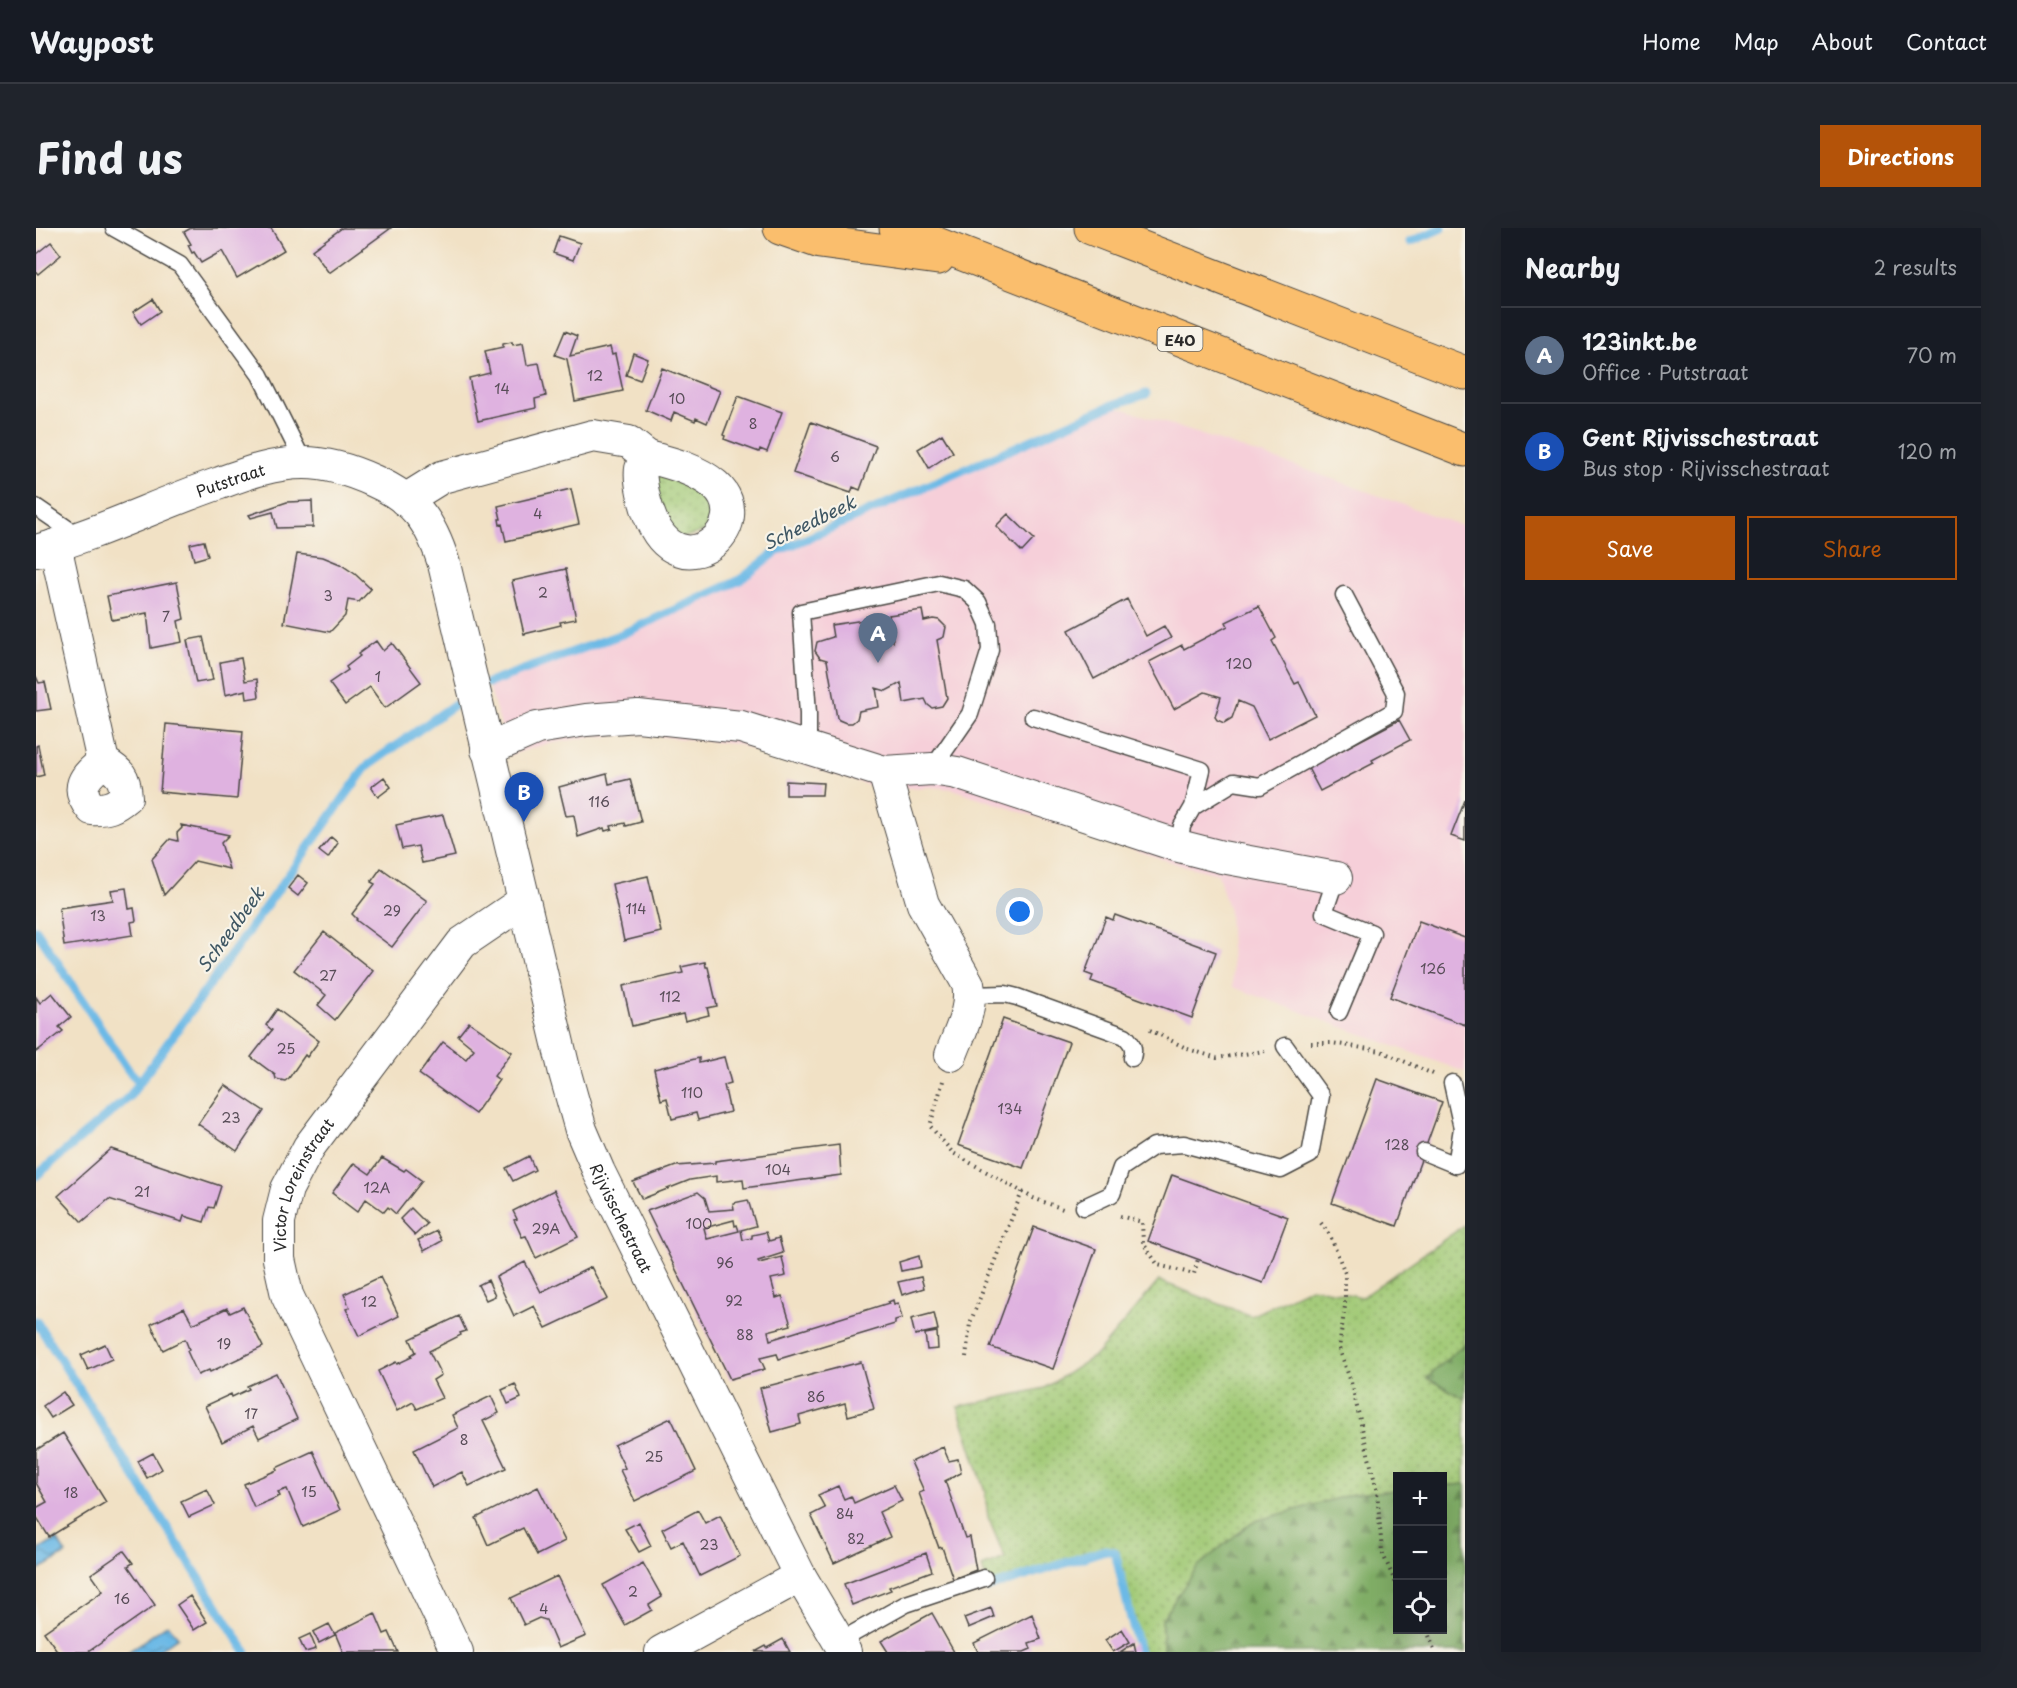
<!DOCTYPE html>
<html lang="en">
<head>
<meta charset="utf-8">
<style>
  :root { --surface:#171b24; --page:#20242c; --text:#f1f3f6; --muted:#9ea1a6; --line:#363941; --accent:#b45309 }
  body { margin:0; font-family:"Playpen Sans",sans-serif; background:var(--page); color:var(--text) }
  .controls { position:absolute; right:18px; bottom:18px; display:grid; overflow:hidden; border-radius:0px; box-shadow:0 6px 24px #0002 }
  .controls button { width:54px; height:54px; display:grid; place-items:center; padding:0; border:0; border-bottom:2px solid var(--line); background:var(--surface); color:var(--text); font:30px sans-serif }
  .you { position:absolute; left:984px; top:684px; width:21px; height:21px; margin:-15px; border:4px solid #fff; border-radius:50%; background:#1a73e8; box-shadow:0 0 0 9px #1a73e833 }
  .badge { display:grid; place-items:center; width:39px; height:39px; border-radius:50%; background:var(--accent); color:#fff; font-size:20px; font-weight:700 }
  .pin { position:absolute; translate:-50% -50px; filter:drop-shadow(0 2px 3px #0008) }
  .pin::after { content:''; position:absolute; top:32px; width:21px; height:18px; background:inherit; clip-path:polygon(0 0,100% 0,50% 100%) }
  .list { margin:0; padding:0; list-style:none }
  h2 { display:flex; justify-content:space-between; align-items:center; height:78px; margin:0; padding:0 24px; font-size:26px }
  h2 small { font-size:20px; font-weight:400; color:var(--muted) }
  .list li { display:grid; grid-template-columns:39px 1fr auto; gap:18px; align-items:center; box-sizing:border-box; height:96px; padding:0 24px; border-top:2px solid var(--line) }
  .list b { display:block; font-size:22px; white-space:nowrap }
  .list p { margin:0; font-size:20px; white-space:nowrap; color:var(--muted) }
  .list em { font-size:20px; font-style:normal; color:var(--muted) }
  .actions { display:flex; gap:12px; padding:18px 24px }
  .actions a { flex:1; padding:14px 0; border:2px solid var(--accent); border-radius:0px; text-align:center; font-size:21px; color:var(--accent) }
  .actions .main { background:var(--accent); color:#fff }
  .icon { flex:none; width:33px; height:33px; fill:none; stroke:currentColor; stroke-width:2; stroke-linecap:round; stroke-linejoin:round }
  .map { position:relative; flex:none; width:1429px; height:1424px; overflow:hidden; border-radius:0px }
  header { display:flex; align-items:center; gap:36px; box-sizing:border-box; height:84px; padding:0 30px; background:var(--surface); border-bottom:2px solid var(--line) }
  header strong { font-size:28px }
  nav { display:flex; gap:33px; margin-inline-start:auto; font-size:21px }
  .intro { display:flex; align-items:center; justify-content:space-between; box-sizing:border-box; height:144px; padding:0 36px }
  h1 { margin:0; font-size:42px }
  .button { padding:15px 27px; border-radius:0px; background:var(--accent); color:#fff; font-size:21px; font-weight:700 }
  main { display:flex; gap:36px; padding:0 36px }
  aside { flex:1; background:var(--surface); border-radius:0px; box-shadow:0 6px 24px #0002 }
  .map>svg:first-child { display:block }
  .built { fill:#f6cfd9 }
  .grass { fill:url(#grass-dots); stroke:#667a50; stroke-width:1.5 }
  .forest { fill:url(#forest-firs); stroke:#566c48; stroke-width:1.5 }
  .water { fill:url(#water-waves); stroke:#4c7288; stroke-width:1.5 }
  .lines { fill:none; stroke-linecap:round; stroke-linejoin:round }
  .stream { stroke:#6cb9e6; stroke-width:9 }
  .building { fill:#dfb2e0; fill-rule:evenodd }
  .service-casing { stroke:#494642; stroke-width:19 }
  .minor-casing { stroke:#494642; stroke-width:34 }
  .motorway-casing { stroke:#494642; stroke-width:35 }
  .path { stroke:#494642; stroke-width:4; stroke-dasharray:1.5 4.5; stroke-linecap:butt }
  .service { stroke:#fff; stroke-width:16 }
  .minor { stroke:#fff; stroke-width:32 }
  .motorway { stroke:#fabe6d; stroke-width:33 }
  .labels { text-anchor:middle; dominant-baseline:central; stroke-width:4.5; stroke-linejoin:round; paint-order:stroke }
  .number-label { font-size:14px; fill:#584d58 }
  .shield { fill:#f7f3e8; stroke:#686764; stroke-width:1.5 }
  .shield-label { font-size:15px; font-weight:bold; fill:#2b2b2b }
  .street-label { font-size:16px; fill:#2b2b2b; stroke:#f7f3e8 }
  .water-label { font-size:18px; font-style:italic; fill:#3e5663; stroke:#f7f3e8 }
</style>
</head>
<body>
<header>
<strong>Waypost</strong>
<nav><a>Home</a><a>Map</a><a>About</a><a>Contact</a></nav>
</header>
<div class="intro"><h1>Find us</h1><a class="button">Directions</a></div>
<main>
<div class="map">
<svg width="1429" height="1424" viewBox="0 0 1429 1424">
  <defs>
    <pattern id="grass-dots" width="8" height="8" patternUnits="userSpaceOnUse" patternTransform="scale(1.5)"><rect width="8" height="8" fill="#a0c974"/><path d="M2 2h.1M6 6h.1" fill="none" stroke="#83a35f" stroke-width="1.8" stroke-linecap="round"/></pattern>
    <pattern id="forest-firs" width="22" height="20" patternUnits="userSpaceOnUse" patternTransform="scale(1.5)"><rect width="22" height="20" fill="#80ad66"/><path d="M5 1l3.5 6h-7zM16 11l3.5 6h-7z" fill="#698d54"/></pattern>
    <pattern id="water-waves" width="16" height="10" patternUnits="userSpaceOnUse" patternTransform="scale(1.5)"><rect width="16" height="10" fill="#6cb9e6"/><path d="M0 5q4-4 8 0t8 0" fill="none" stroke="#5997bb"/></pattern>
  </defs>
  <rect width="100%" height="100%" fill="#f7f3e8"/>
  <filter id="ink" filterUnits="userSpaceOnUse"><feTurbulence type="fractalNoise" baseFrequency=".0167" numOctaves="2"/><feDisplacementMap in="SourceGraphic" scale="12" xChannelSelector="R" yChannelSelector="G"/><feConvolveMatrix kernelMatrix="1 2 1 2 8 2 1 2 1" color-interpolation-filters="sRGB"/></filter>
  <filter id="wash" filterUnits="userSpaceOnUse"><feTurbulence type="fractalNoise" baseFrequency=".008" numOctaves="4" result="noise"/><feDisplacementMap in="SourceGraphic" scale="24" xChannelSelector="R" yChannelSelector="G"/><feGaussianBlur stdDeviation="1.35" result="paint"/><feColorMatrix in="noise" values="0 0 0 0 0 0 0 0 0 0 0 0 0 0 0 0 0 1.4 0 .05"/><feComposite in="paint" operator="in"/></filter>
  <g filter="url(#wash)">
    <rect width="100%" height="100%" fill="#f1e1c5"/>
    <!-- built -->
    <path class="built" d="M1076 177 1277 244 1429 299V844L1197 759 1193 684 1182 646 1138 635 917 561 895 559 845 561 701 516 601 506 552 509 506 517 474 527 452 455 586 406 704 352 740 324Z"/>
    <!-- grass -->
    <path class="grass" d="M629 243 672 268 678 301 637 312 615 247Z
      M1429 997V1115L1391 1150 1429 1171V1256L1407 1258 1406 1248H1362L1361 1262 1317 1266 1216 1294 1161 1340 1126 1391 1127 1424H1103L1079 1324 1069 1322 952 1360 946 1339 969 1330 952 1289 949 1264 922 1179 1009 1160 1060 1127 1123 1053 1215 1088 1275 1059 1326 1069Z"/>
    <!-- forest -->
    <path class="forest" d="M1429 1115V1171L1391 1150Z
      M1429 1256V1424H1127L1126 1391 1161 1339 1216 1294 1317 1266 1361 1262 1362 1402H1406L1407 1258Z"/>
    <!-- water -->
    <path class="water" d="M21 1311 30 1326 0 1344V1324Z
      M132 1396 142 1409 120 1424H92Z"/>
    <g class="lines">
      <!-- stream -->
      <path class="stream" d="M1374 14 1406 0
        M452 455 586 406 704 352 740 324 1076 177 1110 166
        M0 702 93 843 104 854
        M0 948 93 869 330 539 418 477
        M0 1093 210 1424
        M952 1360 1069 1322 1079 1324 1103 1424"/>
    </g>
    <g id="blocks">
      <!-- building -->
      <path class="building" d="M155 0H235L248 22 201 50 186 23 165 35 158 24 156 25 152 17 155 16 148 4Z
        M306 0H355L293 45 276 22Z
        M523 8 544 15 537 32 517 25Z
        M15 14 25 27 2 46 0 44V26Z
        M117 71 124 83 105 96 97 84Z
        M529 103 541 108 534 128 574 119 576 127 579 126 587 163 539 173 531 131 519 127Z
        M476 114 477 117 487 115 491 137 503 135 510 168 499 171 500 180 442 193 433 150 454 145 449 123 467 119V116Z
        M597 125 612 131 604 152 590 147Z
        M626 140 684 163 671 195 660 190 659 193 638 184 635 193 610 182Z
        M702 168 746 184 731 224 724 221 723 224 688 211 689 208 687 207Z
        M775 194 840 218 824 262 817 259 815 265 757 245Z
        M906 206 917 224 893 240 882 221Z
        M535 261 543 296 470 313 466 296 464 297 463 291H465L462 278Z
        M276 273 277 299 241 300 237 284 215 290 213 287 251 274Z
        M972 286 998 311 986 324 960 298Z
        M168 313 172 328 158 332 154 316Z
        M261 326 287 329 304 336 319 346 335 361 323 374 312 372 309 388 294 404 248 395Z
        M530 341 540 391 524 394 525 397 488 406 476 353Z
        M141 354 148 391 142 393 146 414 115 420 111 385 76 392 71 368Z
        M1091 371 1110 408 1128 398 1135 410 1058 451 1033 402Z
        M1223 378 1240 410 1236 413 1259 456 1263 454 1279 487 1232 511 1216 479 1202 473 1196 490 1188 495 1181 492 1179 489 1185 469 1169 464 1138 481 1113 434 1146 417 1148 421 1192 398 1190 394Z
        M886 382 888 393 897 391 903 392 910 399 908 409 901 412 911 470 906 478 896 480 892 477 889 471 868 475 865 455 850 463 840 460 843 479 823 483 821 491 816 495H810L803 492 801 490 791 432 784 430 779 423 781 414 797 409 795 397 828 392 832 417 836 409 842 405 852 407 857 413 853 387Z
        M167 409 177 452 160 455 151 412Z
        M340 413 347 423 356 415 385 454 349 480 334 459 309 477 293 455 312 442 310 439 324 428 322 426Z
        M205 430 209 453 221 451 223 469 211 471 210 462 189 467 184 434Z
        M0 448 3 455 9 454 15 481 0 483Z
        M1363 492 1374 512 1336 532 1338 535 1284 563 1272 540Z
        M130 496 207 503 201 571 124 564Z
        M2 517 8 547 0 549V518Z
        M571 546 573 556 594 551 605 594 590 598 589 595 575 598 576 601 569 603 568 600 542 609 538 587 530 588 523 559Z
        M348 549 355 559 342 569 335 559Z
        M750 553 787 555 786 567H750Z
        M1429 572V613L1415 608Z
        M407 587 419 628 386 635 382 618 366 621 360 597Z
        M145 597 193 607 185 615 193 641 159 633 128 667 116 631 134 611 142 613 141 605 146 600Z
        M295 609 302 615 292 630 283 623Z
        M345 640 391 673 356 719 320 692 321 691 316 686 339 656 335 654Z
        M262 647 272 655 262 668 252 660Z
        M612 648 625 704 588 713 576 656Z
        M90 660 93 681 98 680 100 693 95 694 97 707 28 718 23 680 77 672 75 662Z
        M1079 687 1180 724 1156 790 1055 753 1057 748 1049 745 1070 689 1077 692Z
        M1383 693 1429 710V797L1354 769Z
        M288 704 337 743 299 792 282 777 290 767 258 742Z
        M669 734 670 739H672L681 778 671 780 673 787 649 793 647 786 596 798 587 758 647 745 645 739Z
        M16 765 35 789 23 799 27 803 0 824V769L4 775Z
        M241 781 283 813 271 829 269 827 253 850 249 853 240 851 239 847 215 829 236 802 230 797Z
        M967 791 1033 814 987 940 922 917Z
        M433 794 476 824 458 848 463 852 439 886 383 846 407 814 430 831 438 821 422 808Z
        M688 829 695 855 688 857 694 884 662 892 660 885 636 891 631 870 625 872 618 841 663 830V835Z
        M1341 851 1406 874 1361 998 1296 975Z
        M189 857 228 883 201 923 162 896Z
        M803 917 805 947 708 960 707 951 680 954V948L654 952 606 971 597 954 640 938 679 935V933Z
        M75 921 185 958 178 980 173 979 168 994 148 988 146 994 73 971 46 994 22 968Z
        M493 928 499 942 477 953 470 940Z
        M346 930 368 943 370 941 386 953 360 986 352 979 348 984 330 971 321 984 296 965 318 935 334 946Z
        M1136 947 1252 989 1227 1055 1112 1013Z
        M518 962 542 1009 500 1030 490 1008 486 1009 478 992 481 991 477 983Z
        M662 964 669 970 673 983 698 981 697 975 712 972 720 998 705 1002 707 1012 716 1010V1007L730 1004 733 1013 743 1010 747 1025 722 1033 723 1035 746 1029 750 1048 735 1051 740 1070 746 1068 755 1097 732 1103 734 1112 853 1075 852 1074 857 1072 858 1076 862 1075 866 1090 859 1092V1096L743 1131 741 1126 724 1130 729 1141 694 1151 611 983ZM698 992 699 998 701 997 703 1003 671 1011 668 1000Z
        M375 980 391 996 379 1007 364 991Z
        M998 999 1060 1021 1017 1141 954 1119Z
        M401 1003 406 1013 388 1023 382 1012Z
        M883 1028 885 1039 865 1043 863 1034Z
        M489 1034 505 1064 555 1039 572 1071 510 1100 498 1078 478 1088 460 1049Z
        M344 1049 363 1088 323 1108 310 1081 314 1080 308 1066Z
        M885 1049 888 1060 866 1067 862 1054Z
        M452 1052 459 1068 450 1072 442 1057Z
        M207 1079 227 1119 174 1144 173 1142 162 1147 151 1123 153 1121 149 1111 127 1122 115 1096 148 1080 157 1096 191 1080 194 1085Z
        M898 1085 902 1102 879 1107 875 1091Z
        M423 1088 430 1103 424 1105 425 1107 393 1123 405 1147 397 1152 406 1170 381 1181 377 1174 361 1183 342 1143 360 1134 361 1136 376 1129 375 1127 380 1124 374 1111Z
        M901 1104 902 1121 891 1122 889 1106Z
        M69 1116 76 1131 52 1142 45 1127Z
        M825 1134 838 1181 812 1188 809 1175 763 1188 765 1196 736 1204 724 1160Z
        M240 1145 261 1191 223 1210 217 1198 186 1214 169 1178 195 1166 196 1169 213 1161 211 1158Z
        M479 1156 485 1170 472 1176 466 1162Z
        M27 1164 36 1177 15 1190 7 1178Z
        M455 1168 463 1185 447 1193 470 1240 433 1258 426 1244 396 1259 378 1222 422 1200 416 1187Z
        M635 1190 660 1243 599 1273 584 1242 589 1240 578 1217Z
        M27 1205 70 1274 13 1309 0 1288V1280L11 1274 0 1255V1222Z
        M907 1219 913 1233 922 1231 925 1245 909 1253 929 1310 934 1309 940 1342 917 1351 906 1319 903 1320 883 1265 888 1263 875 1234Z
        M277 1223 304 1282 267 1299 251 1261 242 1264 244 1268 218 1279 208 1256 241 1242 240 1240Z
        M117 1225 126 1241 111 1250 102 1233Z
        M858 1257 866 1273 843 1284 854 1309 798 1335 775 1287 789 1280 782 1267 802 1258 808 1271 815 1268 818 1275Z
        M502 1259 529 1313 501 1327 487 1300 452 1317 440 1290Z
        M171 1261 179 1277 153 1289 145 1273Z
        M662 1282 669 1295 684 1287 704 1328 664 1348 647 1313 635 1319 626 1301Z
        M603 1294 615 1318 603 1324 589 1301Z
        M88 1323 97 1335 92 1338 119 1377 52 1424H22L8 1404 67 1363 55 1346Z
        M890 1325 896 1343 853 1359 855 1362 816 1377 808 1356Z
        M607 1335 626 1369 613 1377 616 1382 589 1397 567 1357Z
        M521 1348 550 1408 522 1420 510 1392 503 1390 488 1397 475 1370Z
        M154 1368 171 1394 158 1402 141 1377Z
        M955 1380 958 1389 932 1400 928 1390Z
        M339 1385 348 1406 353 1404 362 1424H307L299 1405Z
        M896 1385 918 1424H852L845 1413Z
        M996 1386 1005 1411 993 1415 995 1421 988 1424H942L938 1415Z
        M293 1396 299 1407 283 1415 277 1404Z
        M1086 1401 1094 1414 1077 1424 1069 1412Z
        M274 1406 280 1421 269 1424 263 1411Z
        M747 1411 754 1424H719L730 1418 731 1420Z
        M1098 1415 1100 1424H1084Z"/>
    </g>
  </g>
  <g filter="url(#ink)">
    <use href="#blocks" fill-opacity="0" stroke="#494642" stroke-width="1.5"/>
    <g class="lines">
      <defs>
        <path id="service" d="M78 0 144 37 224 147 268 235
          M0 279 45 310
          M997 489 1166 542 1157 579 1146 598 1143 618
          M772 519V486L765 384 903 355 928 361 942 374 952 396 954 422 934 486 896 541
          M1157 579 1198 554 1224 558 1358 483 1360 465 1308 367
          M1300 650 1288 685 1336 705 1303 784
          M935 767 969 766 981 769 1089 808C1096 815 1099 820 1096 830
          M1388 924 1420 937 1426 900 1416 855
          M1048 979 1076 966 1085 940 1118 918 1148 916 1245 942 1274 927 1285 868 1249 818
          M802 1414 870 1376 948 1350"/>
        <g id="minor">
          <path d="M612 229C635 235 660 241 679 257 724 297 642 367 613 286 609 276 603 251 605 241 606 237 610 233 612 229Z"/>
          <path d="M369 272 406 249 557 208 593 214 612 229"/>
          <path d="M19 317 67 534C48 549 38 560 56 581 71 582 78 579 90 569 89 549 84 544 67 534"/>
          <path id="s1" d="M0 323C63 306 122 276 184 255 211 245 238 235 268 235 292 235 316 243 338 253 379 271 395 294 408 336L529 845 545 902 563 944 764 1348 809 1424"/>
          <path d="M451 522 501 500 550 492 602 488 705 499 848 544 896 541 921 545 1143 618 1186 629 1300 650"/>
          <path d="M848 544 887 676 932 756C937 781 924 803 915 827"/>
          <path id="s2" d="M421 1424 251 1067 243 1031V993L251 961 273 919 426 715 488 673"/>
          <path d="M625 1424 764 1348"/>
        </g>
        <path id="motorway" d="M744 0 784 14 902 30
          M860 0 1429 222
          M1055 0 1429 145"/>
      </defs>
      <!-- service casing -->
      <use href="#service" class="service-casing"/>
      <!-- minor casing -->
      <use href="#minor" class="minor-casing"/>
      <!-- motorway casing -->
      <use href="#motorway" class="motorway-casing"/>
      <!-- path -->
      <path class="path" d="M1114 802 1152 821 1181 830 1229 823
        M1275 815H1296L1345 823 1397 846
        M907 853 894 898 917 925 997 970 1027 981
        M1084 988 1106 994 1107 1015 1122 1037 1158 1046 1162 1031
        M1285 995 1294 1007 1309 1045V1078L1303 1120 1315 1154 1341 1263 1346 1324 1362 1360
        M930 1129 934 1095 986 964
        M1391 1402 1399 1424"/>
      <!-- service -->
      <use href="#service" class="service"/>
      <!-- minor -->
      <use href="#minor" class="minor"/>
      <!-- motorway -->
      <use href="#motorway" class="motorway"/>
    </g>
  </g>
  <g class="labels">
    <!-- number labels -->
    <g class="number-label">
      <text x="559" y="147">12</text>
      <text x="466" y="160">14</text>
      <text x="641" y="170">10</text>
      <text x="717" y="195">8</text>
      <text x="799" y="228">6</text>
      <text x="502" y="285">4</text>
      <text x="507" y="364">2</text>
      <text x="292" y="367">3</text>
      <text x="130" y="388">7</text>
      <text x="1203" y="435">120</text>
      <text x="342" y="448">1</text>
      <text x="563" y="573">116</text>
      <text x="600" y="680">114</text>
      <text x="356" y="682">29</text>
      <text x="62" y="687">13</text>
      <text x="1397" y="740">126</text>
      <text x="292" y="747">27</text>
      <text x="634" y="768">112</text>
      <text x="250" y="820">25</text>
      <text x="656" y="864">110</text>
      <text x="974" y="880">134</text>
      <text x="195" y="889">23</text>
      <text x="1361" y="916">128</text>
      <text x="742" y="941">104</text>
      <text x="341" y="959">12A</text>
      <text x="106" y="963">21</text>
      <text x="663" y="995">100</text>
      <text x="510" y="1000">29A</text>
      <text x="689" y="1034">96</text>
      <text x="698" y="1072">92</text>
      <text x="333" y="1073">12</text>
      <text x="709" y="1106">88</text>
      <text x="188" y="1115">19</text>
      <text x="780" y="1168">86</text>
      <text x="215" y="1185">17</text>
      <text x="428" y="1211">8</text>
      <text x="618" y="1228">25</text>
      <text x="273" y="1263">15</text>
      <text x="35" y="1264">18</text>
      <text x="809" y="1285">84</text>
      <text x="820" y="1310">82</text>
      <text x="673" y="1316">23</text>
      <text x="597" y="1363">2</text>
      <text x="86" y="1370">16</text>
      <text x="508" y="1380">4</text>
    </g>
    <!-- shield labels -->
    <rect class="shield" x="1121.5" y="99" width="45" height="24" rx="4.5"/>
    <g class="shield-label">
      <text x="1144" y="111">E40</text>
    </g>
    <!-- street labels -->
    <g class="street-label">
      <text stroke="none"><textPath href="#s1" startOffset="207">Putstraat</textPath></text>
      <text stroke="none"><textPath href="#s2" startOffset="512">Victor Loreinstraat</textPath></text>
      <text stroke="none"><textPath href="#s1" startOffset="1148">Rijvisschestraat</textPath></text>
    </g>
    <!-- water labels -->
    <g class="water-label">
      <text transform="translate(773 294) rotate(-26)">Scheedbeek</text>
      <text transform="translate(194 701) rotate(-54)">Scheedbeek</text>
    </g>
  </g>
</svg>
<div class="controls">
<button>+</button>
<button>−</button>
<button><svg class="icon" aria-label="locate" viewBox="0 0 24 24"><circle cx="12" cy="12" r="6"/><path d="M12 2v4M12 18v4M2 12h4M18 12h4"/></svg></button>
</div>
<div class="you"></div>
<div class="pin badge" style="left:842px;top:435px;background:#5c6f8a">A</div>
<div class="pin badge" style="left:488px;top:594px;background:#1a4fb4">B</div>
</div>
<aside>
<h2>Nearby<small>2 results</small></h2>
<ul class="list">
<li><span class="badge" style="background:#5c6f8a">A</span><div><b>123inkt.be</b><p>Office · Putstraat</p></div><em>70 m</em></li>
<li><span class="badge" style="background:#1a4fb4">B</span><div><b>Gent Rijvisschestraat</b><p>Bus stop · Rijvisschestraat</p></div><em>120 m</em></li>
</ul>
<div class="actions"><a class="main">Save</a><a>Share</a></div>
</aside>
</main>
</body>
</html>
